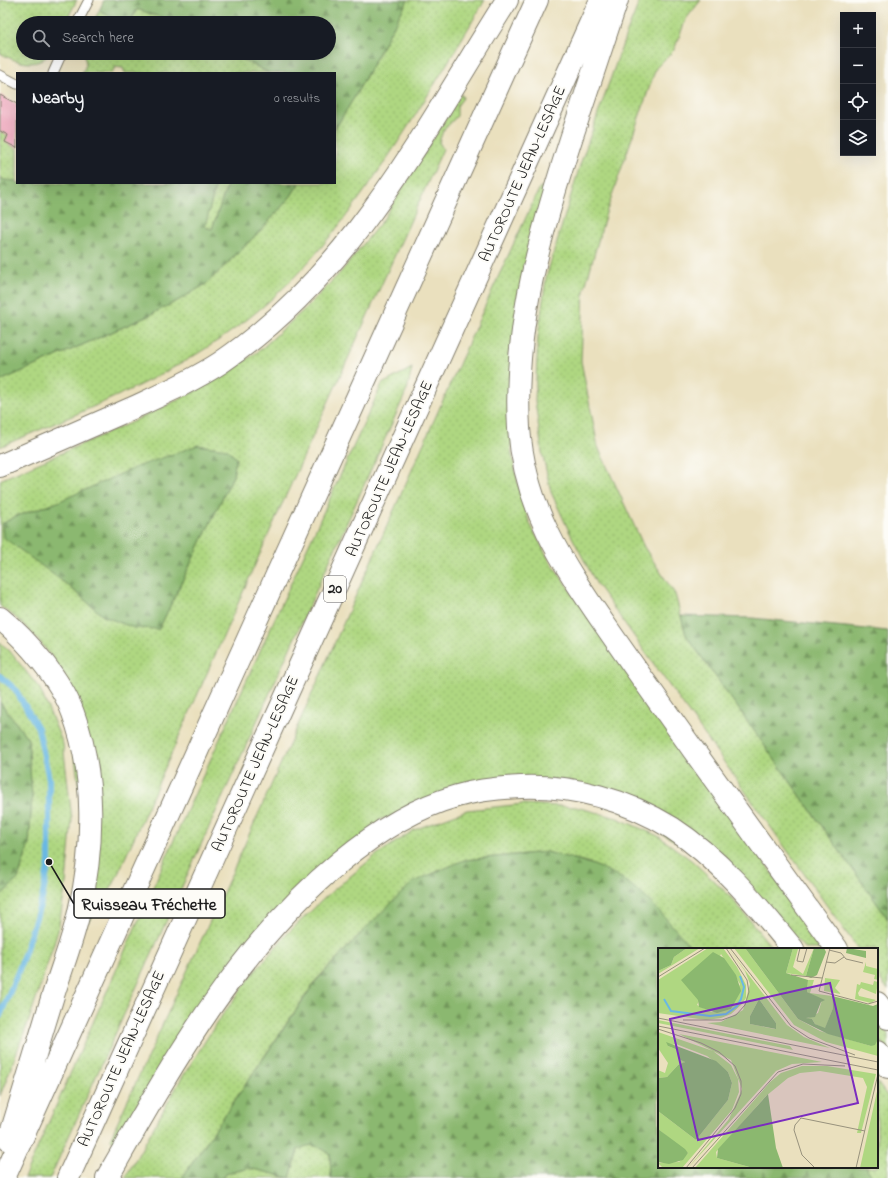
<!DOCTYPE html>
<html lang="en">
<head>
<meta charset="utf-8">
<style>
  :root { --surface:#171b24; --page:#242831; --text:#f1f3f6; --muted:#9ea1a6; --line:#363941 }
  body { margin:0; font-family:"Indie Flower",sans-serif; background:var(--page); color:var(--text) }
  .controls { position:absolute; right:12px; top:12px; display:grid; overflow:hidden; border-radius:0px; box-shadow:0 4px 16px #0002 }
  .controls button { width:36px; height:36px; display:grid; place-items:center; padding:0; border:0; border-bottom:1px solid var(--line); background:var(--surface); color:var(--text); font:20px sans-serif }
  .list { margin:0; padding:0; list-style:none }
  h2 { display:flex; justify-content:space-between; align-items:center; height:52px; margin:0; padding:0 16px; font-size:17px }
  h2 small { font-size:13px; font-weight:400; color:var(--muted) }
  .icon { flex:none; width:22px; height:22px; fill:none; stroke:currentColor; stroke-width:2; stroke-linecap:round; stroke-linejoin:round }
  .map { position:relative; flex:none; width:888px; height:1178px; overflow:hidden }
  .search { position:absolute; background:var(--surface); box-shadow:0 4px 16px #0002; left:16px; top:16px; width:320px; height:44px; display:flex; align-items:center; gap:10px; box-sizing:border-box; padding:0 14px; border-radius:22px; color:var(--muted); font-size:15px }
  .panel { position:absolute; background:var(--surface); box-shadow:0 4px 16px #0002; left:16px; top:72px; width:320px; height:112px; border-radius:0px }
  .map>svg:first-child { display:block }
  .grass { fill:url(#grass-dots); stroke:#667a4e; fill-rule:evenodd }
  .forest { fill:url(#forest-firs); stroke:#546a46 }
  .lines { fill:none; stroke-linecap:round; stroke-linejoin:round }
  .stream { stroke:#69b8e3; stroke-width:6 }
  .building { fill:#ed9ab4 }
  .service-casing { stroke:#837e6d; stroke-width:11 }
  .motorway-casing { stroke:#837e6d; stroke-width:24 }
  .service { stroke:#fff; stroke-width:9 }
  .motorway { stroke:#fff; stroke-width:22 }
  .labels { text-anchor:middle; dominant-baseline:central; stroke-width:4; stroke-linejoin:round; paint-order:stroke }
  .shield { fill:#fdfcf7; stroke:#605f5e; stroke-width:1 }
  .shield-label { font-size:15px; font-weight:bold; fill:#1c1c1c }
  .street-label { font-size:16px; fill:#1c1c1c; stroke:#fdfcf7 }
  .inset-river { fill:none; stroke:#69b8e3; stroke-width:2 }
  .inset-road { fill:none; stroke:#98927d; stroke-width:1 }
  .view { fill:#7b2cbf; fill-opacity:0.15; stroke:#7b2cbf; stroke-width:2 }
  .inset-edge { fill:none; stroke:#1c1c1c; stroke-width:2 }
  .leader { fill:none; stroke:#1c1c1c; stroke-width:1.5 }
  .callout-dot { fill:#1c1c1c; stroke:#fdfcf7; stroke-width:1.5 }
  .callout { fill:#fdfcf7; stroke:#1c1c1c; stroke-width:1.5 }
  .callout-label { font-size:17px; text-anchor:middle; font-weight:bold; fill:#1c1c1c }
</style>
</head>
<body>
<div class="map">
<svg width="888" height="1178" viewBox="0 0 888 1178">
  <defs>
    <pattern id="grass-dots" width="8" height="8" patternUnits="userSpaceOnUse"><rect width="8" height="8" fill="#afd781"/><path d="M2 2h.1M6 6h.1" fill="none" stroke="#96b86f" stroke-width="1.8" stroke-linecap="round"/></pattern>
    <pattern id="forest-firs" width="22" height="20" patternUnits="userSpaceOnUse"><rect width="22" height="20" fill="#8bb86f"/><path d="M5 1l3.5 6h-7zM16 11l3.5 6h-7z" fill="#71955a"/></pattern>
  </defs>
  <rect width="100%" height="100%" fill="#fdfcf7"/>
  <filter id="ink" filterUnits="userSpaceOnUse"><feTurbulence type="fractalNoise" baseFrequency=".025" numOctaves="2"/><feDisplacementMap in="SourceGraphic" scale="8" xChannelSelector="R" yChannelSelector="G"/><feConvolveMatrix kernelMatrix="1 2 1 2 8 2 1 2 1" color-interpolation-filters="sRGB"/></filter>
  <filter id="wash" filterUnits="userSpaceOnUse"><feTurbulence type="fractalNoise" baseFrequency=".012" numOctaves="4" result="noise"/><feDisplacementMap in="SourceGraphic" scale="16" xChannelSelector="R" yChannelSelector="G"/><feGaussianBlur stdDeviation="0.9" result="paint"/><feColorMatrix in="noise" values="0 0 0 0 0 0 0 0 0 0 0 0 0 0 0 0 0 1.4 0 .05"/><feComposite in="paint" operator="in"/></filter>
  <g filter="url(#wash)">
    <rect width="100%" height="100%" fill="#eae0be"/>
    <!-- grass -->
    <path class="grass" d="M0 0H77L65 23H23V53H50C37 70 15 62 0 53Z
      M408 0H485C453 54 421 108 386 160 344 222 301 279 240 325 168 379 82 411 0 447V381L146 317 179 300 206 284 263 228 291 196 299 183H335V129L355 96Z
      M640 0H701L686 19 674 50 656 68 605 216 584 291 581 361 598 447 644 547 675 594 686 635 888 919V990L877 975V949H858L628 628 596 583 569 531 551 492 542 452 535 401 538 337 546 278 581 162 627 32Z
      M137 9 177 23H130Z
      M99 11 125 23H93Z
      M84 53H231L269 73H125L123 68 115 67 112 73H82L86 65Z
      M461 94 463 98 457 106V116L443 131 439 142 443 149 278 513 114 883 100 907 84 927 92 888 64 674C46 648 26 623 0 606V480L130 423 188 395 227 374 260 350 307 307 340 273 382 221ZM236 458 233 476 159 629 103 616 70 587 2 524 16 516 53 504Z
      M0 131 8 135 5 142 17 148V181H5L0 178Z
      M216 183H230L227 186 212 229 205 227Z
      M540 187 545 188 511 449 520 493 530 524 548 558 574 596 826 949H805L749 884 569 780 381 819 167 1057 114 1143 110 1139 227 884 494 286Z
      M412 368 407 390 50 1178H24L186 813 382 384Z
      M0 643 8 649 40 689 63 744 72 819 66 883 58 931 29 1020 0 1096V896L18 879 29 844 32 797 28 739 0 702Z
      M523 804 576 807 617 818 658 836 691 860 729 895 773 949H693L621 878 587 862 546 852 464 860 365 929 316 980 182 1178H125L180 1081 218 1021 256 970 287 934 330 893 375 856 414 830 467 810Z
      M877 1019 888 1034V1051L877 1037Z
      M877 1082 888 1097V1178H873L866 1167H877Z
      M307 1145 318 1146 330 1154 331 1178H290L298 1150Z
      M249 1168 275 1174 289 1178H221L228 1173Z"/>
    <!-- forest -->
    <path class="forest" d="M104 0H408L355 96 335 129V73H269L231 53H329V23H177L137 9 129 23H125L99 11Z
      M0 178 5 180 17 181V183H216L205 227 212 229 227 186 230 183H299L291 196 263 228 206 284 179 300 146 317 0 381Z
      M198 445 227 449 236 458 233 476 159 629 134 628 103 616 70 587 3 537 2 524 16 516 53 504 134 468Z
      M681 616 752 618 888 631V919L686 635Z
      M0 702 28 739 32 797 29 844 18 879 0 896Z
      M546 852C571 858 599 864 621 878 650 897 670 924 693 949H659V1167H866L873 1178H331L330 1154C318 1146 312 1142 298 1150L290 1178 249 1168 228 1173 221 1178H182L316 981 365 929 413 882 464 860Z"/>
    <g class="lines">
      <!-- stream -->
      <path class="stream" d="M0 676 15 689 38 728 49 779V862L42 899 20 967 0 1016"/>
    </g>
    <g id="blocks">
      <!-- building -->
      <path class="building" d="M0 95 17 104V148L5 142 8 135 0 131Z"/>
    </g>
  </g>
  <g filter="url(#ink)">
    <use href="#blocks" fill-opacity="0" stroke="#837e6d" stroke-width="1"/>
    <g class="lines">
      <defs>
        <path id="service" d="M77 23 89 0
          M53 73 62 53
          M0 75 17 84"/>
        <path id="motorway" d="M617 0C602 45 587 91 572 136 541 231 513 327 519 428 525 507 561 561 605 625 634 667 664 709 694 751 742 817 789 883 837 949
          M0 466C46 446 92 426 137 406 165 393 194 380 220 363 353 273 423 132 507 0
          M0 618C27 640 61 680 73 713 96 775 94 849 79 912 72 943 60 972 51 1002 37 1048 23 1094 9 1140
          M877 1003 888 1018
          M877 1052 888 1067
          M4 1178 537 0
          M68 1178 601 0
          M107 1178C172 1064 238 946 340 862 375 833 413 808 457 796 478 790 500 788 521 787 574 785 627 800 672 828 720 859 757 905 793 949"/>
      </defs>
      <!-- service casing -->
      <use href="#service" class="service-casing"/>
      <!-- motorway casing -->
      <use href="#motorway" class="motorway-casing"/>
      <!-- service -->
      <use href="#service" class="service"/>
      <!-- motorway -->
      <use href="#motorway" class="motorway"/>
    </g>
  </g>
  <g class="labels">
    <!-- shield labels -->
    <rect class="shield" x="324" y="576" width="22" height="26" rx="3"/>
    <g class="shield-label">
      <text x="335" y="589">20</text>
    </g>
    <!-- street labels -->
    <g class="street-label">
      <text transform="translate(523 174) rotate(-66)">AUTOROUTE JEAN-LESAGE</text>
      <text transform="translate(390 469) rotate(-66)">AUTOROUTE JEAN-LESAGE</text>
      <text transform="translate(256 764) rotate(-66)">AUTOROUTE JEAN-LESAGE</text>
      <text transform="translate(122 1059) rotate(-66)">AUTOROUTE JEAN-LESAGE</text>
    </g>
  </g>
  <!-- overview -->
  <g transform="translate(658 948)">
    <rect width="220" height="220" fill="#eae0be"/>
    <path d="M29 0H42L0 26V23L13 17 16 9ZM50 0H65L79 19 88 37V50L84 56 73 66 63 70 48 72 0 65V32ZM63 6 82 36 73 61 54 64 39 57ZM70 0 129 77 146 89 172 100 49 75 63 74 85 62 92 36 87 23ZM101 51 118 75 117 81 92 76V68ZM76 0H87L140 71 162 83 213 98 220 91V108L168 94 136 77ZM135 0 140 1 135 19 145 26 156 0 148 28 128 25ZM208 14V18L220 21V32L216 31 217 27 205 24ZM167 30 182 32 177 40 183 46 166 43ZM150 32H156L152 45 174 48 175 60 167 81 157 76 154 71H148L160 65 164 52 149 44ZM216 33 220 34 218 46 203 40 200 45 201 48 218 52 213 55 197 51 199 36 202 37 203 34 215 37ZM0 72 132 98 135 102 0 75ZM0 84 55 103 73 117 80 131 81 144 74 162 24 220H5L0 215 21 214 30 205 0 181V163L38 192 70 152 74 135 70 124 49 108 18 96 10 98 20 102 22 111 27 112 26 115 20 117 9 129 0 130V122L7 125 10 115 0 100ZM21 86 149 111 164 114 134 116 118 123 30 220 71 171 84 141 73 112ZM144 118H169L218 126 203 185H199L209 139 205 130 162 123 142 125 130 130 108 148 58 204 59 210 95 220H37L112 134 123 125ZM220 139V220H202Z" fill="#afd781" fill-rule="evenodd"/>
    <path d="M1 0H29L16 9 13 17 0 23ZM87 0H135L128 25 150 32 149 44 167 52 163 54 157 69 148 70 154 71 157 76 167 80 175 60 174 48 215 58 220 56V91L217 97 213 98 170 86 140 71ZM156 0H166L168 4 159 27 153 30 148 28ZM189 0 208 3V10L188 5ZM55 4 66 10 78 27 83 43 73 61 59 65 41 59 40 52 23 32ZM101 51 118 75V81L92 76V68ZM8 94 58 113 70 124 74 135 70 152 38 192 0 163V130L9 129 20 117 27 114 21 111 20 102 10 98ZM110 146 118 200 125 220H95L59 210 60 201ZM0 181 27 201 30 205 25 212 11 216 0 214Z" fill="#8bb86f"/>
    <path class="inset-river" d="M6 51 13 63 52 68 68 66 79 58 83 51 86 39 82 28"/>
    <path class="inset-road" d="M72 0 133 78 151 90 197 107M142 0 139 13 145 14 149 0M172 0 161 43 210 56 220 53M171 2 183 5 188 11 205 15M168 14 177 15 186 9M133 27 164 30M0 29 47 0M0 70 220 114M25 72H64L78 67 87 57 91 44 89 32 68 0M0 78 220 122M0 81 43 95 61 104 77 118 83 133V146L77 160 28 220M34 220 120 124 145 116 187 118M157 220 144 207 136 182 137 177 143 170 207 183M198 220 220 126"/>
    <path class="view" d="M172 35 200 155 40 192 12 71Z"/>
    <rect width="220" height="220" class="inset-edge"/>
  </g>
  <!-- callouts -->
  <path class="leader" d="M49 862L74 904"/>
  <circle class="callout-dot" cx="49" cy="862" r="4"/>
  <rect class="callout" x="74" y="889" width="151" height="29" rx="4"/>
  <g class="callout-label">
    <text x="149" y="910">Ruisseau Fréchette</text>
  </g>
</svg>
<div class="controls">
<button>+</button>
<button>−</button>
<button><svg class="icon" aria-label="locate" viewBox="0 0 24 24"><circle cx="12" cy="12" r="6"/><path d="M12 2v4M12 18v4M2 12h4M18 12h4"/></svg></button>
<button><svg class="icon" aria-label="layers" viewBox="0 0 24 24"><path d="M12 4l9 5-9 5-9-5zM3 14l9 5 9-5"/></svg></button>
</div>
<div class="search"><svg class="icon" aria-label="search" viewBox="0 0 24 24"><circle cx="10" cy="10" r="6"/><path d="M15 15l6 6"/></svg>Search here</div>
<section class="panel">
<h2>Nearby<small>0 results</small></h2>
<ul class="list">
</ul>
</section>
</div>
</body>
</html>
